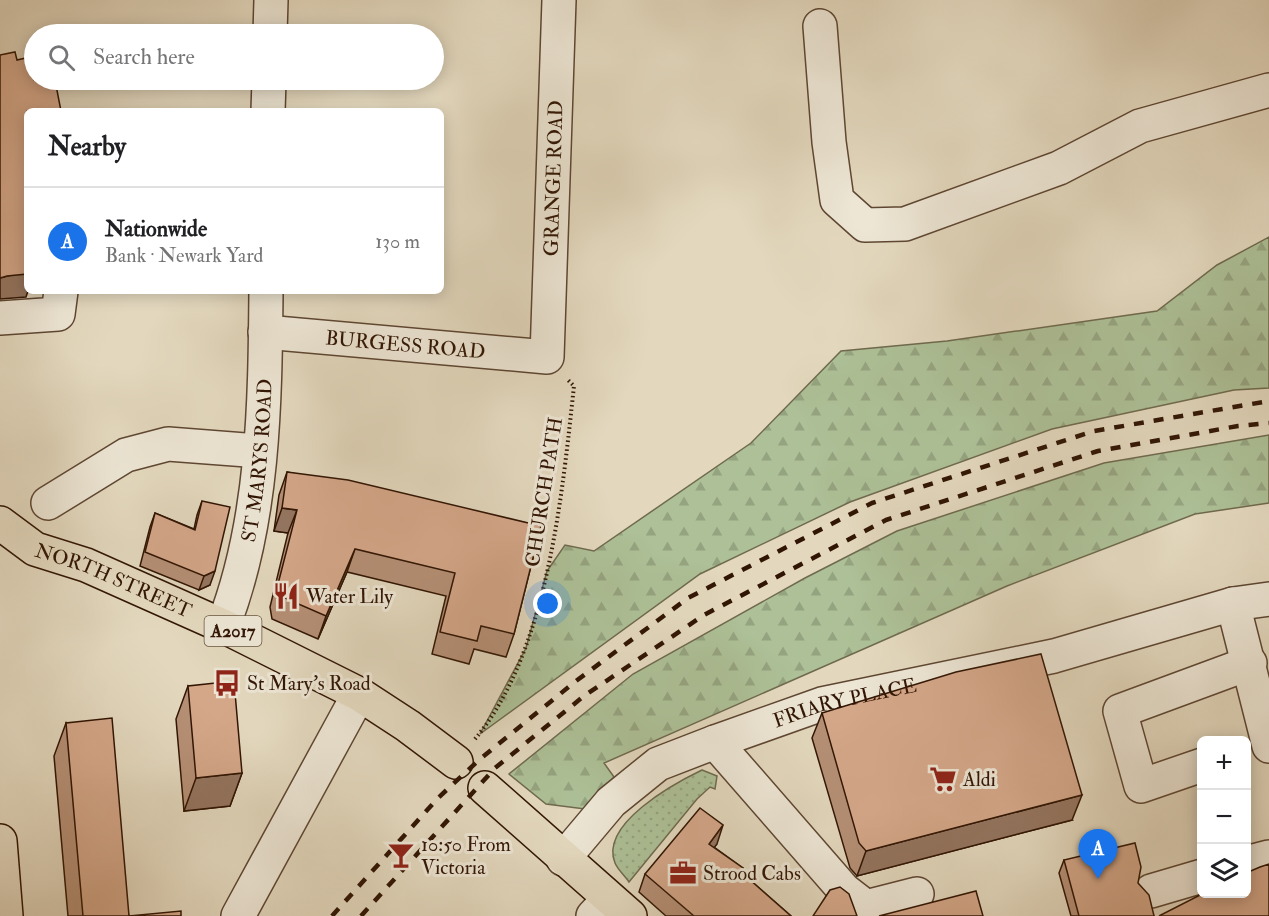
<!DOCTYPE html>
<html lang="en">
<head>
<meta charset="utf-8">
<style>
  :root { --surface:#fff; --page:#f6f6f6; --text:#202124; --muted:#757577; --line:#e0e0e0; --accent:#1a73e8 }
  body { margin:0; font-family:"IM FELL Double Pica",serif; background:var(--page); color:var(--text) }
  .controls { position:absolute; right:18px; bottom:18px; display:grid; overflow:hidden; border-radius:9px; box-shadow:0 3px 15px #0003 }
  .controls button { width:54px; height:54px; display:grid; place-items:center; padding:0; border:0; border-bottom:2px solid var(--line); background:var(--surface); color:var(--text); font:30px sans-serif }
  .you { position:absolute; left:548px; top:604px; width:21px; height:21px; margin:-15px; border:4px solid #fff; border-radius:50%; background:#1a73e8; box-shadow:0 0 0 9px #1a73e833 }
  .badge { display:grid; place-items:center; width:39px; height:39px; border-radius:50%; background:var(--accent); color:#fff; font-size:20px; font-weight:700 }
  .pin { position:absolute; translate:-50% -50px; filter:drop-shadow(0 2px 3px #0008) }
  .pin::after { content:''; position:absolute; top:32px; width:21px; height:18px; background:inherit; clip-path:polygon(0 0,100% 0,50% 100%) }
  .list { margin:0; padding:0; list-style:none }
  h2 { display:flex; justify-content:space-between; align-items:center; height:78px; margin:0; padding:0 24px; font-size:26px }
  h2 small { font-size:20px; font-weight:400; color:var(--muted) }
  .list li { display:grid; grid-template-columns:39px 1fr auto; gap:18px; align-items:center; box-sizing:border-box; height:108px; padding:0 24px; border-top:2px solid var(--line) }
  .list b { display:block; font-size:22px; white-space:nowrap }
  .list p { margin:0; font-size:20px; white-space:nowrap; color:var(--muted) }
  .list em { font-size:20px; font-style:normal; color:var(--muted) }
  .icon { flex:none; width:33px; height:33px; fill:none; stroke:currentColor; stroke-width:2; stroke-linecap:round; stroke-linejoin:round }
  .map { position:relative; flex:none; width:1269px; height:916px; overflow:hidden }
  .search { position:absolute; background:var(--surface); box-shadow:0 3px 15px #0003; left:24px; top:24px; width:420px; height:66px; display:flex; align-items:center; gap:15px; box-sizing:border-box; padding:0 21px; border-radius:33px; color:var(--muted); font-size:22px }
  .panel { position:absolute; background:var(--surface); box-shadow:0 3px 15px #0003; left:24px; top:108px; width:420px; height:186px; border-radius:9px }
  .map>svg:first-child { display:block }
  .grass { fill:url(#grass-dots); stroke:#6f6a4e; stroke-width:1.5 }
  .forest { fill:url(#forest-firs); stroke:#6f6a4e; stroke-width:1.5 }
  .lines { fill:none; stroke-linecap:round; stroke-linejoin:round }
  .minor-casing { stroke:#5e4632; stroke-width:36 }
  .major-casing { stroke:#311504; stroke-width:36 }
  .path { stroke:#311504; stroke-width:4; stroke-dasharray:1.5 3; stroke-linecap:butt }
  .minor { stroke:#ede6d5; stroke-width:33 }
  .major { stroke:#e3d8be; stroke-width:33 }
  .rail { stroke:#311504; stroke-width:4.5; stroke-dasharray:10 10; stroke-linecap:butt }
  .wall { fill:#b69076; stroke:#311504; stroke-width:1.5 }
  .shaded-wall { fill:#947560; stroke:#311504; stroke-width:1.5 }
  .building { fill:#d4a789; stroke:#311504; stroke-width:1.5 }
  .labels { text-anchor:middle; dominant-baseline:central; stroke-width:6; stroke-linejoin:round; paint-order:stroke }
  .shield { fill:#ede6d5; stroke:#695443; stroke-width:1.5 }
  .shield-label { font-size:18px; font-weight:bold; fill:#311504 }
  .street-label { font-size:20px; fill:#311504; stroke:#ede6d5 }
  .poi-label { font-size:20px; fill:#311504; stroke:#ede6d5; text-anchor:start }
</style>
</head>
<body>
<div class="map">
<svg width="1269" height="916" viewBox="0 0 1269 916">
  <defs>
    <pattern id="grass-dots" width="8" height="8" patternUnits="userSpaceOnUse" patternTransform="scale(1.5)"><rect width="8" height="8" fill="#adc097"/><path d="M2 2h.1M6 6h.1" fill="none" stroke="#95a480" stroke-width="1.8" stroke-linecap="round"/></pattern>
    <pattern id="forest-firs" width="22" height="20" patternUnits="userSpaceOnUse" patternTransform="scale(1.5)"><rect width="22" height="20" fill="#adc097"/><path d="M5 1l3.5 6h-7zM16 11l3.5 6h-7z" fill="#95a480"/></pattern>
  </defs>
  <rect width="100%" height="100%" fill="#e3d8be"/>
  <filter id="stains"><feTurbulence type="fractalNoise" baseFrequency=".00333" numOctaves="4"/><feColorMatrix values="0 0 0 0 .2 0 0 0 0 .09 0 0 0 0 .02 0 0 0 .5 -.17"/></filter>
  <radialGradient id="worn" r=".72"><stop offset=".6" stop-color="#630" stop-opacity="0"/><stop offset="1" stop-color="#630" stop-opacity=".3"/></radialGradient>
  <!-- grass -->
  <path class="grass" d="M702 770 717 776 715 789 710 787 697 799 629 882C625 876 618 870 615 863 599 824 675 783 702 770Z"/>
  <!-- forest -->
  <path class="forest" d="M1269 237V388L1234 390 1052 429 850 502 700 574 480 734 526 648 547 571 565 545 594 551 751 443 841 351 947 341 1157 311 1217 265Z
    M1269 435V503L1195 514 1007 586 604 763 614 777 585 809 546 804 509 774 633 674 805 578 897 531 1104 463Z"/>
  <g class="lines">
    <defs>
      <g id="minor">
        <path d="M820 26 829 142 837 200 865 225 905 224 1059 168 1140 126 1269 90"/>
        <path d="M270 34 271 0"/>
        <path d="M268 111 269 80"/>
        <path d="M0 318 58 314 61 291"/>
        <path id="s1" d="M265 332 547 357 559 0"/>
        <path d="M48 503 126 455 168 444 259 451"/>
        <path d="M1233 604 1269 746"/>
        <path id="s2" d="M223 626C264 521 265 403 266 291"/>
        <path d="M715 742 844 890 866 907 917 894"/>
        <path d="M1202 765 1141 786 1120 711 1250 663"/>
        <path id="s3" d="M563 859 611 802 658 764 715 742 822 704 1054 656 1233 604 1269 599"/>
        <path d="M1246 863 1269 857"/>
        <path d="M1151 891 1202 876"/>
        <path d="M238 916 359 694"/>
        <path d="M593 916 609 899"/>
      </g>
      <g id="major">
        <path id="s4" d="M0 523 35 549 86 565 223 626 359 694 408 726 456 762"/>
        <path d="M485 788 630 916"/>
        <path d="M0 841 6 916"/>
      </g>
    </defs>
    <!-- minor casing -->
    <use href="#minor" class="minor-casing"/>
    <!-- major casing -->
    <use href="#major" class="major-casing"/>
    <!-- path -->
    <path class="path" d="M475 739C548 652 562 495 574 386L568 380"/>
    <!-- minor -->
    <use href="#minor" class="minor"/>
    <!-- major -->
    <use href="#major" class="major"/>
    <!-- rail -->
    <path class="rail" d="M332 916 438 798 480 759 576 681 688 598 872 503 1094 431 1269 401
      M361 916 495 768 584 696 704 615 886 520 1098 451 1238 426 1269 423"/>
  </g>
  <!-- wall -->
  <path class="wall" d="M287 472 541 526 514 634 506 657 474 649 469 664 432 654 446 596 347 572 318 639 272 619 270 607 288 533 274 531 279 495Z
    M202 501 210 585 199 590 140 566 150 527 155 513 194 529 197 515Z
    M188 686 242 773 230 806 184 811 176 719Z
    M822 713 1072 820 857 876 850 868 812 738Z
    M66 723 129 916H181H68L54 756Z
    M717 844 714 847 743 868 741 872 791 916H666L639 892 645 874Z
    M1064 860 1138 883 1154 916H1071L1059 873Z"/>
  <!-- shaded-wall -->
  <path class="shaded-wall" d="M27 271V291H28L26 297 0 299V278Z
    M282 508 297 510 288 533 274 531Z
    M355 549 347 572 318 639 326 616Z
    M215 571 210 585 199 590 204 576Z
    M242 773 230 806 184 811 196 778Z
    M1082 795 1072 820 857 876 866 851Z
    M723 825 717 844 703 862 709 844Z"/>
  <!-- building -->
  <path class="building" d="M15 52 17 60 34 56V80H55L61 111H27V274L7 276 0 278V55Z
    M287 472 348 480 541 526 514 634 481 626 477 641 440 632 455 573 355 549 326 616 280 596 278 584 297 510 282 508Z
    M202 501 230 507 215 571 204 576 145 552 155 513 195 530Z
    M1041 654 1082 795 866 851 859 843 822 713 956 672Z
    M234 681 242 773 196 778 188 686Z
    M112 718 129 916 181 911V916H83L66 723Z
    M700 808 723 825 709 844 743 868 740 871 791 916H694L645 874Z
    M1135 843 1141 867 1138 883 1149 895 1154 916H1079L1064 860Z
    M1269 864V916H1159L1202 894H1246V873L1260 867Z
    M840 887 849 894 857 916H813L830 890Z
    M976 891 983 916H879Z"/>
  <!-- icons -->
  <defs>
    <symbol id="restaurant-bare" viewBox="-9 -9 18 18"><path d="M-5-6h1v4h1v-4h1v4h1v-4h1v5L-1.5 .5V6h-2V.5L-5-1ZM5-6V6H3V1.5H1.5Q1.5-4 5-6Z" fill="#8f2418" stroke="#ede6d5" stroke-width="2.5" paint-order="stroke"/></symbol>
    <symbol id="bus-bare" viewBox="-9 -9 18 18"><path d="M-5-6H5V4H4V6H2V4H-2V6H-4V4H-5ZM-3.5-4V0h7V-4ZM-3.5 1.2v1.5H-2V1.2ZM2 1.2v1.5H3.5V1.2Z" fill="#8f2418" stroke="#ede6d5" stroke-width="2.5" paint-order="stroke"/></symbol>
    <symbol id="supermarket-bare" viewBox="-9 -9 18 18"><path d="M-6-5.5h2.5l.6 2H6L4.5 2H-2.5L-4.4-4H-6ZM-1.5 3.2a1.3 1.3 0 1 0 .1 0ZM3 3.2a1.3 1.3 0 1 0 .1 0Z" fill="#8f2418" stroke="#ede6d5" stroke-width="2.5" paint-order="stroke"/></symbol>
    <symbol id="bar-bare" viewBox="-9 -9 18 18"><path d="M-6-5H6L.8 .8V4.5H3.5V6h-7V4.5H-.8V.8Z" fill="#8f2418" stroke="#ede6d5" stroke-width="2.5" paint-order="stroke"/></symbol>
    <symbol id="office-bare" viewBox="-9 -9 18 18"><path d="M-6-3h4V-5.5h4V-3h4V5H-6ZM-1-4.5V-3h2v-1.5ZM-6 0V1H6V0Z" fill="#8f2418" stroke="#ede6d5" stroke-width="2.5" paint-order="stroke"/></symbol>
  </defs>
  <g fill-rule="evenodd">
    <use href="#restaurant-bare" x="267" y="577" width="38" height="38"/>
    <use href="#bus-bare" x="208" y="664" width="38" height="38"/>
    <use href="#supermarket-bare" x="924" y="760" width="38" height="38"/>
    <use href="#bar-bare" x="382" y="836" width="38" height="38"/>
    <use href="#office-bare" x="664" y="854" width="38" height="38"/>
  </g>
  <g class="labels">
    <!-- shield labels -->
    <rect class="shield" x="204.5" y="616" width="57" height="30" rx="4.5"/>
    <g class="shield-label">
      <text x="233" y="631">A2017</text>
    </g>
    <!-- street labels -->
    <g class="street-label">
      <text stroke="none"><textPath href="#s1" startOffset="462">GRANGE ROAD</textPath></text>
      <text stroke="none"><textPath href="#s1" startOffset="141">BURGESS ROAD</textPath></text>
      <text stroke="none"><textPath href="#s2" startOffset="170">ST MARYS ROAD</textPath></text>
      <text transform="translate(544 492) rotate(-81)">CHURCH PATH</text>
      <text stroke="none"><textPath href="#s4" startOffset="128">NORTH STREET</textPath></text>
      <text stroke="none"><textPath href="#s3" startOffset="332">FRIARY PLACE</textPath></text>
    </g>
    <!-- poi labels -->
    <g class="poi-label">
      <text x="306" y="596">Water Lily</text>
      <text x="247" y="683">St Mary's Road</text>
      <text x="963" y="779">Aldi</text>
      <text x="421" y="844">10:50 From<tspan x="421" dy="23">Victoria</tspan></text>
      <text x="703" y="873">Strood Cabs</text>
    </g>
  </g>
  <rect width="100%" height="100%" filter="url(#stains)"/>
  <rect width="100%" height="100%" fill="url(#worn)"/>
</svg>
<div class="controls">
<button>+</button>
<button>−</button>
<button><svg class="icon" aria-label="layers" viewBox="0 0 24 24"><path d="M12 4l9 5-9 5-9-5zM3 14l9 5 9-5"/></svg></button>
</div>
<div class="you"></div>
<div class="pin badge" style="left:1098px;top:879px">A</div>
<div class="search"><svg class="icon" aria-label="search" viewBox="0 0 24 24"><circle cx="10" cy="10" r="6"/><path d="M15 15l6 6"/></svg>Search here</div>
<section class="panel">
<h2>Nearby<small></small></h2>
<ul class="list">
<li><span class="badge">A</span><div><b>Nationwide</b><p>Bank · Newark Yard</p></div><em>130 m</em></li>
</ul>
</section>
</div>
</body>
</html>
